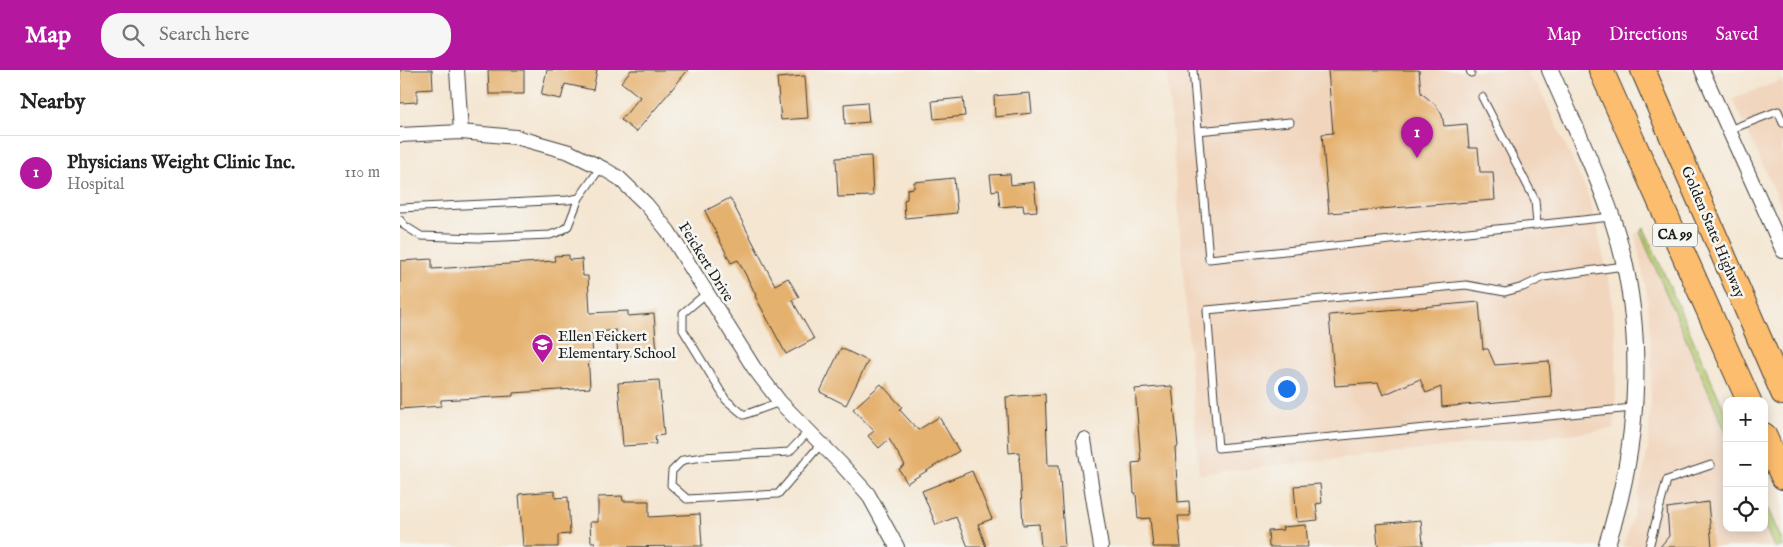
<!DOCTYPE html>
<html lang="en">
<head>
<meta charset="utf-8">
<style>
  :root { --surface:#fff; --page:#f6f6f6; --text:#222; --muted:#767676; --line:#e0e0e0; --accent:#b5179e }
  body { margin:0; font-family:"IM FELL English",serif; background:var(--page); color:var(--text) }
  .controls { position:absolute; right:15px; bottom:15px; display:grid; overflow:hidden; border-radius:10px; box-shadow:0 2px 12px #0003 }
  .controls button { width:45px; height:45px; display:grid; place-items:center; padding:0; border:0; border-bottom:1px solid var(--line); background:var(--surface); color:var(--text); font:25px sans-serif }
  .you { position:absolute; left:886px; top:318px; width:18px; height:18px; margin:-12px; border:4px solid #fff; border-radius:50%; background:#1a73e8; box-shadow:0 0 0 8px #1a73e833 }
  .badge { display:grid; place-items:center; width:32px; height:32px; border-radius:50%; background:var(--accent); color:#fff; font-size:16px; font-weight:700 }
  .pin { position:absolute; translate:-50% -41px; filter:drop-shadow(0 1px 2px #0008) }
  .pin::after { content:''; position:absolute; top:26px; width:18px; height:15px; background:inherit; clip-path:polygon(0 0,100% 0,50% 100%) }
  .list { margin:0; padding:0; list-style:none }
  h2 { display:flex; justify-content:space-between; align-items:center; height:65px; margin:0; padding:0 20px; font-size:21px }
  h2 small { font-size:16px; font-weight:400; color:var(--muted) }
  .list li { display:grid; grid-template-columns:32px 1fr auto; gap:15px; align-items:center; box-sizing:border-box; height:75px; padding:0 20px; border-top:1px solid var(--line) }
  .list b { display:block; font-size:19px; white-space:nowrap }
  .list p { margin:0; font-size:16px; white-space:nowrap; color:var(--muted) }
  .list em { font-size:16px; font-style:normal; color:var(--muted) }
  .icon { flex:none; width:28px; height:28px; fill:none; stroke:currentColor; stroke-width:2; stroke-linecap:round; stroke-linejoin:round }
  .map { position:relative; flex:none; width:1383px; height:477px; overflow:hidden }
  header { display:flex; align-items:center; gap:30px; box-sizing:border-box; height:70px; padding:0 25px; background:var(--accent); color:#fff }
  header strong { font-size:24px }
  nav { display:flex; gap:28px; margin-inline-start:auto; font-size:18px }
  .search { width:350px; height:45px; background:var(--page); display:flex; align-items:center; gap:12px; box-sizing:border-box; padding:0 18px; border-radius:20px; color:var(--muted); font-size:19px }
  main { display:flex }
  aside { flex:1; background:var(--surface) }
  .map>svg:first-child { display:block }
  .built { fill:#f1d5bd }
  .green { fill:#b1c86c; stroke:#667244 }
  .building { fill:#e5b16e }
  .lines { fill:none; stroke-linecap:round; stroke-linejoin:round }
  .service-casing { stroke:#3c3a37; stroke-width:9 }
  .minor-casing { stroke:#3c3a37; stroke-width:16 }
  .tertiary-casing { stroke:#3c3a37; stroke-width:18 }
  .motorway-casing { stroke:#3c3a37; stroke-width:26 }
  .service { stroke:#fff; stroke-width:7 }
  .minor { stroke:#fff; stroke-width:14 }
  .tertiary { stroke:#fff; stroke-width:16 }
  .motorway { stroke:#fcbd6e; stroke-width:24 }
  .labels { text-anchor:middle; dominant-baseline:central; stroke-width:5; stroke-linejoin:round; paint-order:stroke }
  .shield { fill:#f6f6f2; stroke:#5d5d5c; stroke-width:1 }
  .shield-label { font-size:14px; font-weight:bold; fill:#1c1c1c }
  .street-label { font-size:15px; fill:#1c1c1c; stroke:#f6f6f2 }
  .poi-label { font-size:15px; fill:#1c1c1c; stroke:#f6f6f2; text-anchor:start }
</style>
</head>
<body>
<header>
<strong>Map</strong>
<div class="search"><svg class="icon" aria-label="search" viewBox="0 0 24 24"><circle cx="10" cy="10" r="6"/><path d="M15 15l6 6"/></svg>Search here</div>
<nav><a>Map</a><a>Directions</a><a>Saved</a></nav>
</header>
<main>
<aside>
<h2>Nearby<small></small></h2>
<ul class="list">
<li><span class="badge">1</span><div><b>Physicians Weight Clinic Inc.</b><p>Hospital</p></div><em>110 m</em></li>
</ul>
</aside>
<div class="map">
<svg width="1383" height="477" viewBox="0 0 1383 477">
  <rect width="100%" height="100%" fill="#f6f6f2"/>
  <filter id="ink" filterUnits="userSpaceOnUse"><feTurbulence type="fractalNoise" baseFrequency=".02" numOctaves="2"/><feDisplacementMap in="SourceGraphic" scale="10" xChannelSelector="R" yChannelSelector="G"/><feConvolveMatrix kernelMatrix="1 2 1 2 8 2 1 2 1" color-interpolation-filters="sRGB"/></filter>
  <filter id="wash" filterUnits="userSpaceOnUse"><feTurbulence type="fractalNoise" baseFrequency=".0096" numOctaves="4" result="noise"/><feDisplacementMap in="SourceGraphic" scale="20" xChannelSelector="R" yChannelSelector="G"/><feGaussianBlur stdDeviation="1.12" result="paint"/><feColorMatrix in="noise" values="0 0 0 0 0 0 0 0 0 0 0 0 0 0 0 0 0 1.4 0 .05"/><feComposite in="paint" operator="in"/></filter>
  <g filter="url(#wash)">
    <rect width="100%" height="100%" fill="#f4e6d1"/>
    <!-- built -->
    <path class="built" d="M767 0H1126L1132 12 1137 13 1187 122 1197 156 1210 216 1216 274V319L1214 359 799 404Z
      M1383 10V140L1333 29Z
      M1240 162 1327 365V458H1364V453L1374 477H1223L1236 436 1248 378 1252 296 1247 225 1235 163Z"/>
    <!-- green -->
    <path class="green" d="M1244 158 1327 346V365L1240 162Z
      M1364 430 1383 473V477H1374L1364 453Z"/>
    <g id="blocks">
      <!-- building -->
      <path class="building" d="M0 0H32L33 19 17 20V32L0 33Z
        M88 0H124V24H89Z
        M147 0H197L193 20 165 14 161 29 141 25Z
        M231 0H288L236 62 221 50 240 27 221 12Z
        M928 0H1019L1021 23 1036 35 1042 45 1044 56 1067 54 1069 78H1078L1080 102H1093L1095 130 929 143 922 64 933 63Z
        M405 6 408 48 381 50 377 8Z
        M630 23 632 43 595 47 594 26Z
        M563 28 565 46 534 49 532 31Z
        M467 32 469 52 445 54 444 34Z
        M471 86 473 126 438 127 436 88Z
        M610 104 611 115 634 112 637 141 624 142 623 135 600 137 598 120 592 121 590 105Z
        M554 108 557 143 505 148 504 130 507 129V119L514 118V112Z
        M330 128 375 215 388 208 399 227 392 230 414 269 386 284 355 226 356 225 338 190 331 193 305 141Z
        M169 185V190L182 189 183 206H188L190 243 228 241V246L254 244 257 283 218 287 216 260 191 263 193 284H188L190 318 113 323V326L41 330V336L0 339V191L32 189V199L155 191 154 186Z
        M1079 232 1083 279H1088L1095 295 1149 291 1152 327 1042 337 1041 317 1026 323 1020 309 983 325 978 313 935 316 929 245Z
        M441 278 468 291 446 335 420 322Z
        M259 310 264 365 255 366 256 374 223 376 218 313Z
        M481 314 502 337 499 339 518 360 539 347 559 381 507 413 499 399 505 395 489 369 479 378 468 366 474 361 453 339Z
        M772 316 778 376 775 377 778 432 789 431 790 446H778L781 477H753L750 448 738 449 736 423H734L732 393 741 392 735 319Z
        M645 324 648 395H659L665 477H641L639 454 623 455 619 382 609 383 606 327Z
        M572 401 592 449 578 454 586 477H568L556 447 536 455 522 421Z
        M920 414 922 433 916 434 918 450 897 452 894 416Z
        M155 421V428L168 427 170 464 158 465V477H123L119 424Z
        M222 426 223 431H249V447L300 444 302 476 195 477V472H191L190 452H198V427Z
        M1308 432 1312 477H1260L1269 466 1267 438Z
        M1021 450 1023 475 978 477 976 454Z
        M906 455 908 477H869L868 461 883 460 882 457Z"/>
    </g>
  </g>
  <g filter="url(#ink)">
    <use href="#blocks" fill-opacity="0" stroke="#3c3a37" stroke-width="1"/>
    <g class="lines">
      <defs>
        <path id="service" d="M793 0 809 189 1211 147
          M1070 0 1071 3
          M1082 27 1135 130 1137 155
          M1329 60 1378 41 1383 53
          M798 61 890 52
          M0 138 168 130 179 128
          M0 150 5 156 21 166 78 168 150 165 161 161 168 156 179 128 201 97
          M1224 196 1144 207 1123 217 1105 222 1066 215 807 240 818 378 1233 338
          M307 223 283 243V260L326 330 344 345 380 332
          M408 362 389 382 303 387 283 390 272 401 271 415 287 429 378 424 420 375
          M1249 477 1267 410 1311 395"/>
        <path id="minor" d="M57 0 61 62
          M1302 0 1383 181
          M0 65 61 62 116 67 169 82 204 99 219 108 246 134 268 161 354 298 380 332 441 394 468 424 497 477
          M684 370 701 477"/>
        <path id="tertiary" d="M1150 0C1171 49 1195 97 1212 148 1247 253 1241 372 1206 477"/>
        <path id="motorway" d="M1201 0 1349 331
          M1243 0 1383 323
          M1364 365 1383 407"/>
      </defs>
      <!-- service casing -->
      <use href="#service" class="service-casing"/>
      <!-- minor casing -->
      <use href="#minor" class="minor-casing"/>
      <!-- tertiary casing -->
      <use href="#tertiary" class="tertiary-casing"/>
      <!-- motorway casing -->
      <use href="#motorway" class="motorway-casing"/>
      <!-- service -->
      <use href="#service" class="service"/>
      <!-- minor -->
      <use href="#minor" class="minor"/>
      <!-- tertiary -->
      <use href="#tertiary" class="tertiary"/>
      <!-- motorway -->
      <use href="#motorway" class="motorway"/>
    </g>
  </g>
  <!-- icons -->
  <defs>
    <symbol id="school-pin" viewBox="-11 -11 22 30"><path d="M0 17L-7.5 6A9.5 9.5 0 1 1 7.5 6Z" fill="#b5179e" stroke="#f6f6f2"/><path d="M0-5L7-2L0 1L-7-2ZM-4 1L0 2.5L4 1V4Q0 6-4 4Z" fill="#fff"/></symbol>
  </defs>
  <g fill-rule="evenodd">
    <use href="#school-pin" x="130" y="262" width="25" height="34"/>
  </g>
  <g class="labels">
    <!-- shield labels -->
    <rect class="shield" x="1252.5" y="153.5" width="45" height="23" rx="4"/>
    <g class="shield-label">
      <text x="1275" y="165">CA 99</text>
    </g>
    <!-- street labels -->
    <g class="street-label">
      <text transform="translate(1313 162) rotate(67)">Golden State Highway</text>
      <text transform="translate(306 192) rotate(58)">Feickert Drive</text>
    </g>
    <!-- poi labels -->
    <g class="poi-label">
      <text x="158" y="266">Ellen Feickert<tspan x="158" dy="17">Elementary School</tspan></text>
    </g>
  </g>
</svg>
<div class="controls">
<button>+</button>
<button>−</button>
<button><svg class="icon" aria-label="locate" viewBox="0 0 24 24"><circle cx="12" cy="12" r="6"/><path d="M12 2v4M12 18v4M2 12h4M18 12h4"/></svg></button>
</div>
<div class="you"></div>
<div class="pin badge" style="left:1017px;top:88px">1</div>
</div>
</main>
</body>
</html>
